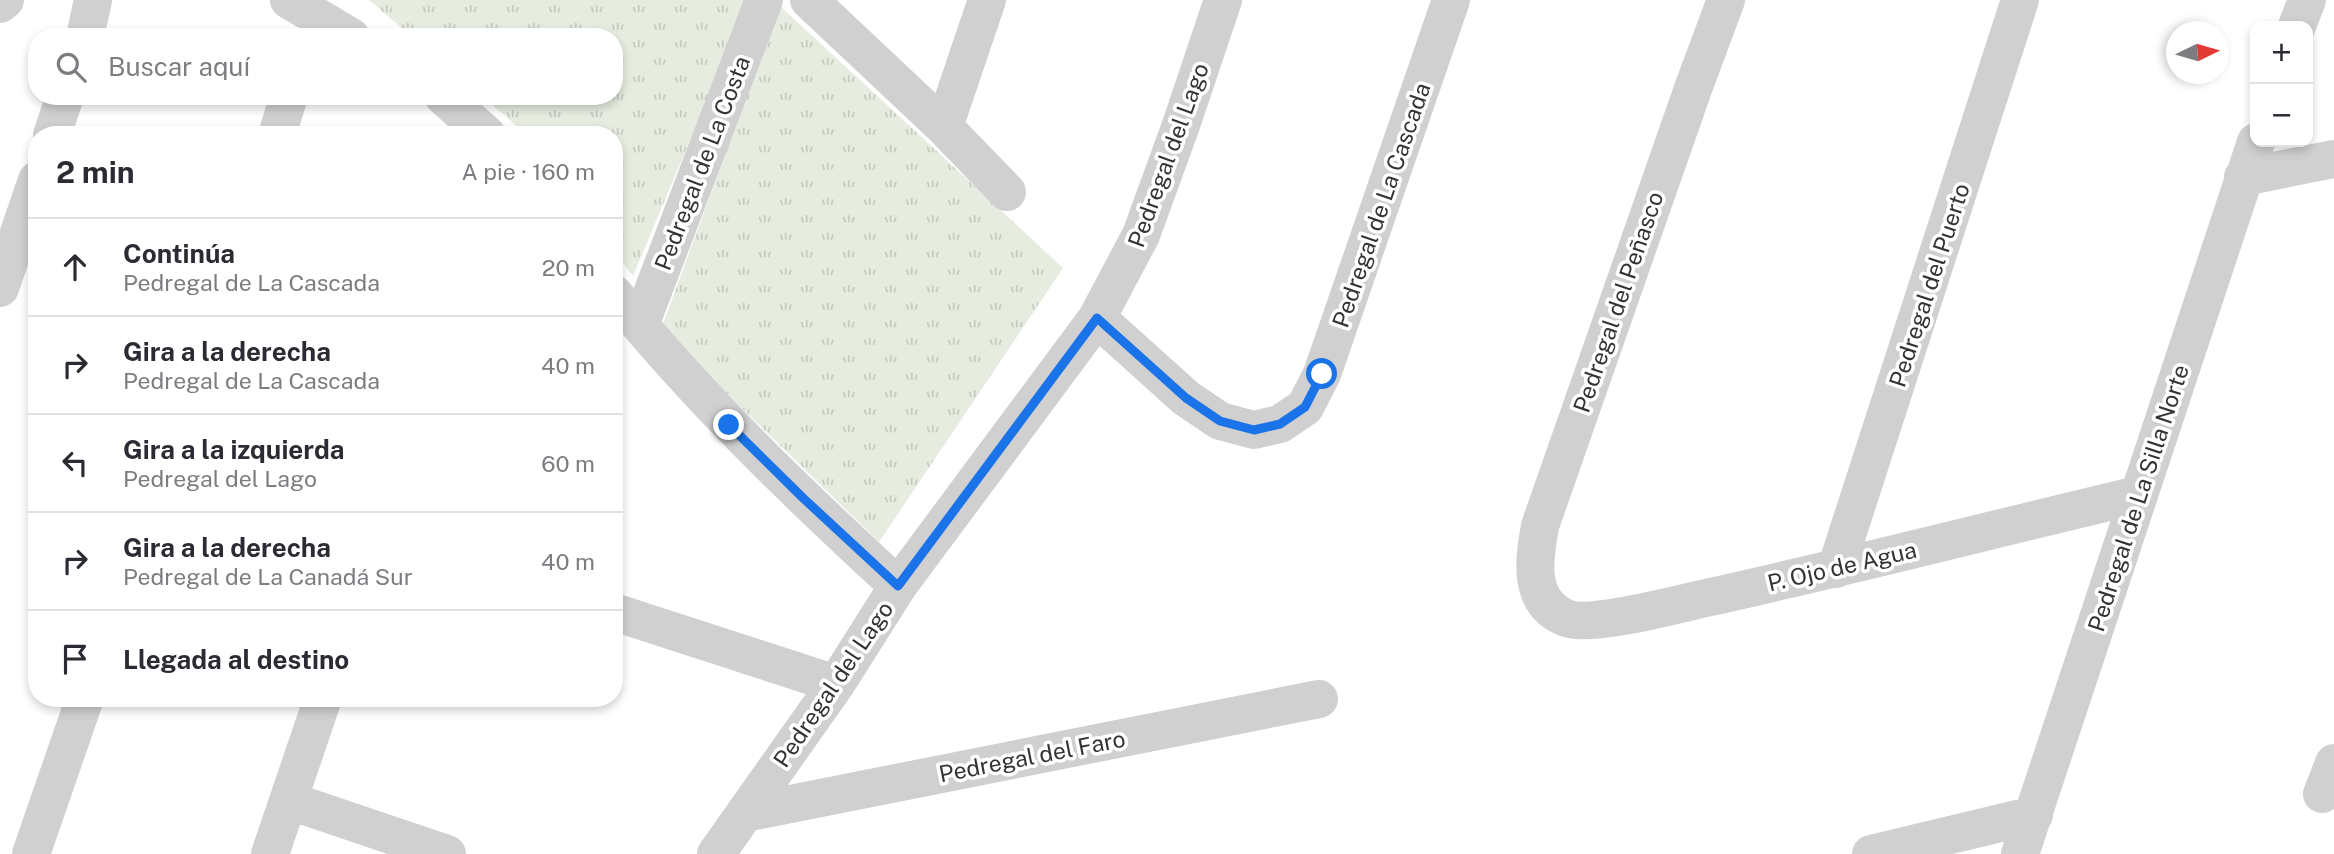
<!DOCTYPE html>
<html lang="es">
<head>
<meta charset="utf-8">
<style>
  :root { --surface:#fff; --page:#f2f2f3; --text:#2b2b33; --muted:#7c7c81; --line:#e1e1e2 }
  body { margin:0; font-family:"Public Sans",sans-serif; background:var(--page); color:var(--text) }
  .controls { position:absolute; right:21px; top:21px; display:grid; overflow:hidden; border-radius:14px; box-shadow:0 4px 10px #0003 }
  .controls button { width:63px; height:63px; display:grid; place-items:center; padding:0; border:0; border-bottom:2px solid var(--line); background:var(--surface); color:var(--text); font:35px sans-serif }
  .compass { position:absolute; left:2166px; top:21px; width:63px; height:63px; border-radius:50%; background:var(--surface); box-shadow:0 4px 10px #0003; rotate:85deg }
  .stop { position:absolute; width:21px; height:21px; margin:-16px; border:5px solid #1a73e8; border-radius:50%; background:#fff }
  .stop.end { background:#1a73e8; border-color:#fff; box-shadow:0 2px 7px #0008 }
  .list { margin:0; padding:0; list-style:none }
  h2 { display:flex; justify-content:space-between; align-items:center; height:91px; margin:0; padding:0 28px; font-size:30px }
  h2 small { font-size:23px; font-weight:400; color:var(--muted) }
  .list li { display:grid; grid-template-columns:46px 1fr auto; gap:21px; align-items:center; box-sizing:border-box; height:98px; padding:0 28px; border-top:2px solid var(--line) }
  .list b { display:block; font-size:26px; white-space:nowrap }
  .list p { margin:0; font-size:23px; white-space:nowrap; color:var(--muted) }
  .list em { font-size:23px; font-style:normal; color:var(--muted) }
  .icon { flex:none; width:38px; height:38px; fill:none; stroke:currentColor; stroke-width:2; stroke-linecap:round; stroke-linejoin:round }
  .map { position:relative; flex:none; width:2334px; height:854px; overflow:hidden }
  .search { position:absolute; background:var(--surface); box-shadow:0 4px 10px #0003; left:28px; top:28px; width:595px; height:77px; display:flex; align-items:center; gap:18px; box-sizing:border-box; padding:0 24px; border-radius:28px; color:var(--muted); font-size:26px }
  .panel { position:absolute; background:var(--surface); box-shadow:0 4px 10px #0003; left:28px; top:126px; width:595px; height:581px; border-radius:28px }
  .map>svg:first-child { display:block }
  .park { fill:url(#park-tufts) }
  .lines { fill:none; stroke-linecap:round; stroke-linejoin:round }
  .minor { stroke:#d0d0d0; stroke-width:38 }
  .route { stroke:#1a73e8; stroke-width:9 }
  .labels { text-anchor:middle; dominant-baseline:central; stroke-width:7; stroke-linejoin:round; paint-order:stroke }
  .street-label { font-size:23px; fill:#333; stroke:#fff }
</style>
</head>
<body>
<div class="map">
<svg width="2334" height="854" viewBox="0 0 2334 854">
  <defs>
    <pattern id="park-tufts" width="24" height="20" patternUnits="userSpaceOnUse" patternTransform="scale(1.75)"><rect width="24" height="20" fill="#e6ecdf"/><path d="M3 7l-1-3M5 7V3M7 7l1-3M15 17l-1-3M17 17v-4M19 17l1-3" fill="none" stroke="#c6cbc0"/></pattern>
  </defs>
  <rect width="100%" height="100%" fill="#fff"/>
  <!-- park -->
  <path class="park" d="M369 0H749L633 276 614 251V135H527L482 96H614V37H412Z
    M780 6 1063 268 879 542 661 329Z"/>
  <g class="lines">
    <!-- minor -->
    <path class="minor" d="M289 0 351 37
      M809 0 944 127 1007 192
      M1726 0 1694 86 1540 526C1534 559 1527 602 1566 618 1589 628 1678 604 1706 598 1851 566 1994 529 2138 495
      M0 4 5 0
      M2297 26 2307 0
      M85 37 93 0
      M443 96 487 135
      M944 127 987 0
      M52 135 65 96
      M277 135 289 96
      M2243 177 2334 159
      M0 288 37 180
      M614 294C700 400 798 494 898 586
      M1097 318 1186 398 1220 421 1254 430 1280 424 1305 407 1322 374 1451 0
      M640 325 764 0
      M1836 569 2020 0
      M614 612 836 684
      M2322 794 2334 763
      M290 801 447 854
      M745 813 1319 699
      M31 854 85 698
      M270 854 323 698
      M716 854 836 684 898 586 1097 318 1141 235 1181 125 1223 0
      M1871 854 2034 815
      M2020 854 2256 142"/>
  </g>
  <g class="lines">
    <!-- route -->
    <path class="route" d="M729 425 802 497 898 586 1097 318 1186 398 1220 421 1254 430 1280 424 1305 407 1322 374"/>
  </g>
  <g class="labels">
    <!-- street labels -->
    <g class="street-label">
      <text transform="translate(1168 155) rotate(-70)">Pedregal del Lago</text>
      <text transform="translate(702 163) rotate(-69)">Pedregal de La Costa</text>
      <text transform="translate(1381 205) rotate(-71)">Pedregal de La Cascada</text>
      <text transform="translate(1929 285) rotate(-72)">Pedregal del Puerto</text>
      <text transform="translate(1618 302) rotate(-71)">Pedregal del Peñasco</text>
      <text transform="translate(2138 498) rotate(-72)">Pedregal de La Silla Norte</text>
      <text transform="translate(1842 566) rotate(-13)">P. Ojo de Agua</text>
      <text transform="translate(833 684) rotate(-56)">Pedregal del Lago</text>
      <text transform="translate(1032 756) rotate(-11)">Pedregal del Faro</text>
    </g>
  </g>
</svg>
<div class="controls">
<button>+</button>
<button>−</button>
</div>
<svg class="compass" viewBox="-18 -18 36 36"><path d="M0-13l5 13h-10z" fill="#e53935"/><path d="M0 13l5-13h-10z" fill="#7c7c81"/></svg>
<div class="stop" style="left:1322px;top:374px"></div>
<div class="stop end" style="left:729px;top:425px"></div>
<div class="search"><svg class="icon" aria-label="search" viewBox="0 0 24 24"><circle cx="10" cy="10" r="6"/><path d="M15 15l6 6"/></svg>Buscar aquí</div>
<section class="panel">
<h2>2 min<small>A pie · 160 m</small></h2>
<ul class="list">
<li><svg class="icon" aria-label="ahead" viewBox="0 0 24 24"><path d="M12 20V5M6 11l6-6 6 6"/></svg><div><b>Continúa</b><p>Pedregal de La Cascada</p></div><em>20 m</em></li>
<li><svg class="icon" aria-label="right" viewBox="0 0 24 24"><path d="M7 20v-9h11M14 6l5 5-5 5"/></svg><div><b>Gira a la derecha</b><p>Pedregal de La Cascada</p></div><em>40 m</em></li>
<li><svg class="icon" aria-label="left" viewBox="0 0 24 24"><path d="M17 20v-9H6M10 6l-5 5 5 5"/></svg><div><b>Gira a la izquierda</b><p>Pedregal del Lago</p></div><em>60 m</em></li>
<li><svg class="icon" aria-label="right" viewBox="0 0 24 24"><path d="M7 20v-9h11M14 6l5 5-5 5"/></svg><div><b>Gira a la derecha</b><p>Pedregal de La Canadá Sur</p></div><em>40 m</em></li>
<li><svg class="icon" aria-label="arrive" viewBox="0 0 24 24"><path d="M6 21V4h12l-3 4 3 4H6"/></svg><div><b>Llegada al destino</b></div></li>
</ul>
</section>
</div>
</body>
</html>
